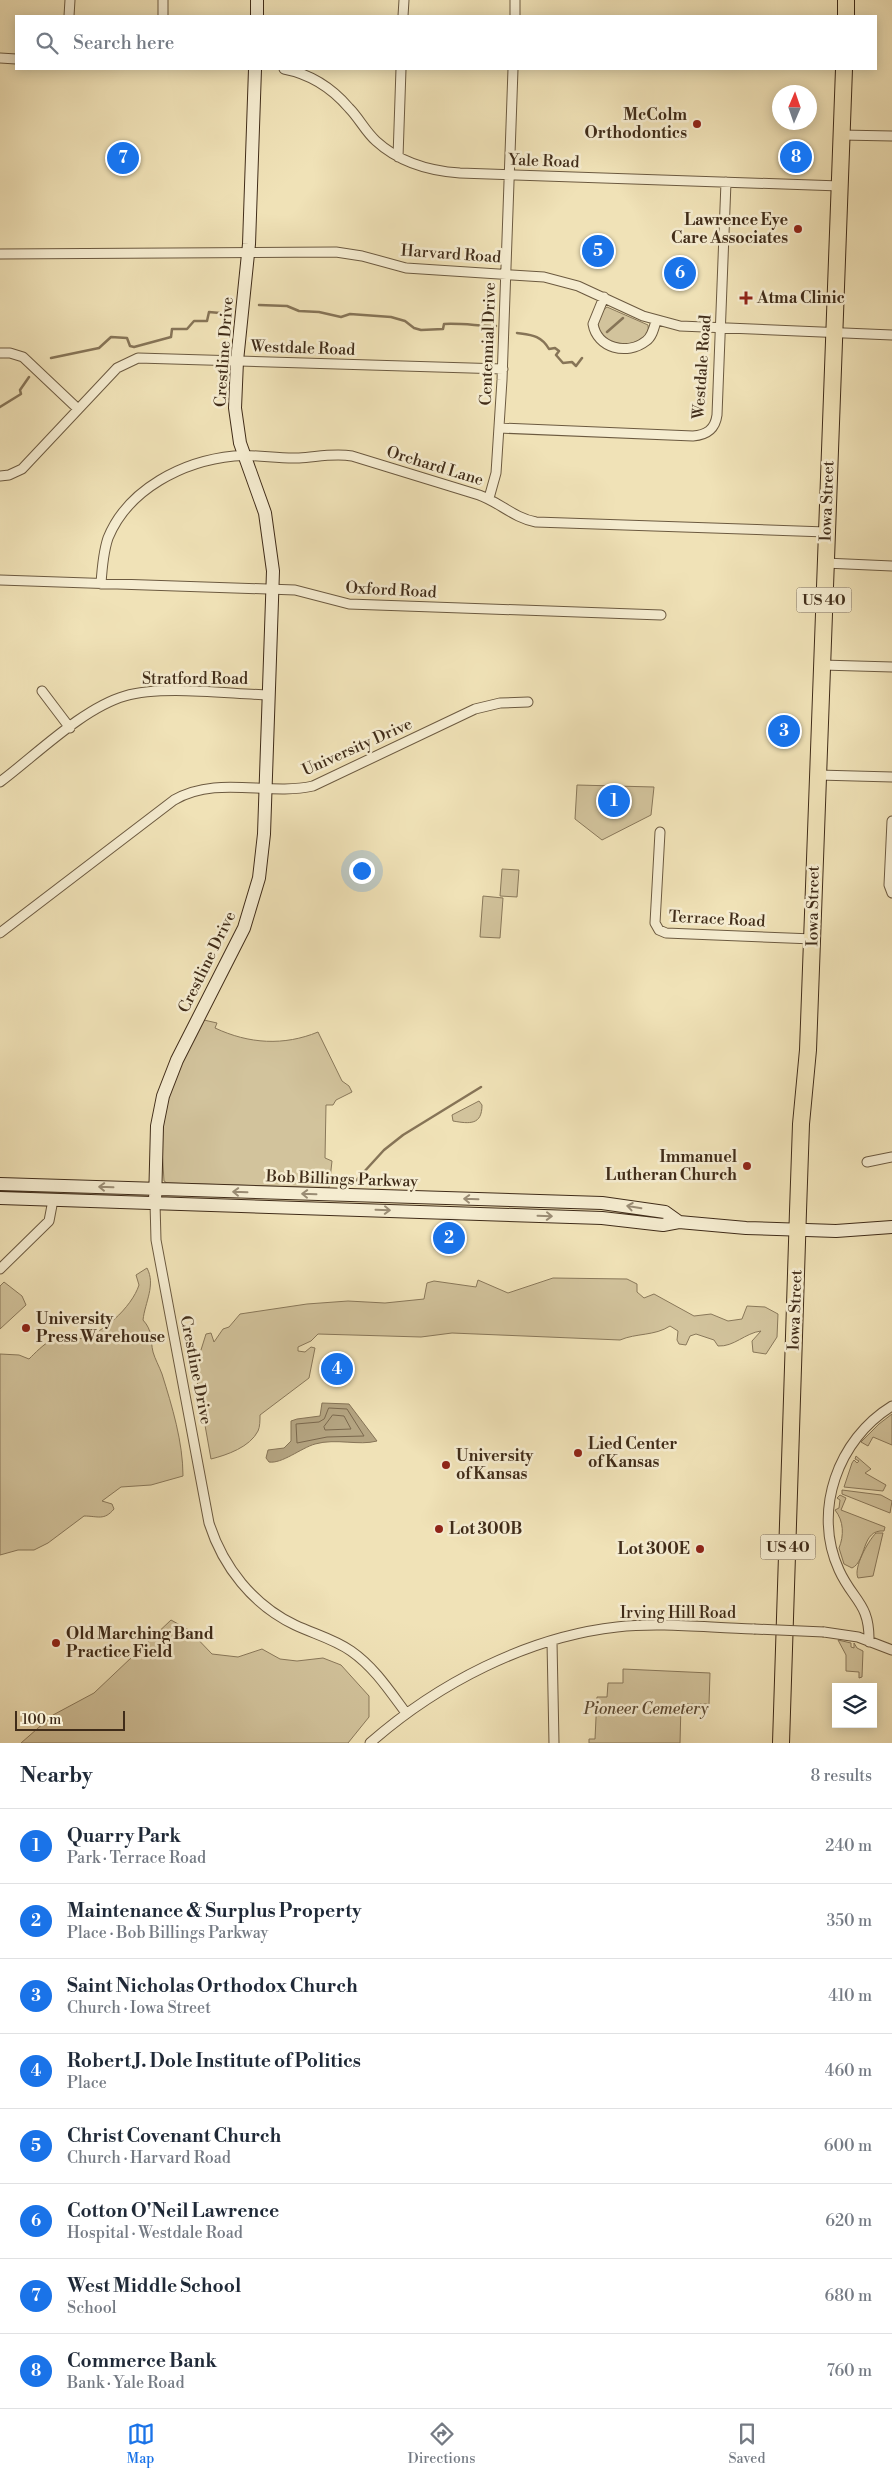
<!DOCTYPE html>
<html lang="en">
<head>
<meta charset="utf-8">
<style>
  :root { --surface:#fff; --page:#f2f2f3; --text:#1f2937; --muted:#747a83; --line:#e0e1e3; --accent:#1a73e8 }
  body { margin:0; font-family:"Libre Bodoni",serif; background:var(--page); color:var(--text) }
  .controls { position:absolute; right:15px; bottom:15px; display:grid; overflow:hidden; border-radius:0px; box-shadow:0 2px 12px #0003 }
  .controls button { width:45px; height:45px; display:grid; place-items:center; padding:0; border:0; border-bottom:1px solid var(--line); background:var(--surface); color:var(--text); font:25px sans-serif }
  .compass { position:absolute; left:772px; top:85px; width:45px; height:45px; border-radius:50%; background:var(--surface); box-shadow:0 2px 12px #0003; rotate:2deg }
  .scale { position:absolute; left:15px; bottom:12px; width:110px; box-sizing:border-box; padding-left:5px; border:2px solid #402c19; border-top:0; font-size:14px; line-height:18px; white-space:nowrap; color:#402c19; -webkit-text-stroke:4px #f5ecd0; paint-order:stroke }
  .you { position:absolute; left:361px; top:870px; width:18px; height:18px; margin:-12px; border:4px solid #fff; border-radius:50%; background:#1a73e8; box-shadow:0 0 0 8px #1a73e833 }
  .badge { display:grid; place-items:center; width:32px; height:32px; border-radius:50%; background:var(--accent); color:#fff; font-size:16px; font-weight:700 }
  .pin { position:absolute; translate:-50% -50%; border:2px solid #fff; box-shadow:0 1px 5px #0006 }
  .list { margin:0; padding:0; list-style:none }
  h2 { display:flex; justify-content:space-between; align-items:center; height:65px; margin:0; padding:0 20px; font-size:21px }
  h2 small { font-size:16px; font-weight:400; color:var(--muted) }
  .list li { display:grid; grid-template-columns:32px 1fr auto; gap:15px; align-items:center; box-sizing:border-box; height:75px; padding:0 20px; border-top:1px solid var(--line) }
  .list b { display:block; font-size:19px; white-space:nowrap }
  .list p { margin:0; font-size:16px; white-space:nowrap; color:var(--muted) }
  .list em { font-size:16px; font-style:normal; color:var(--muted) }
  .icon { flex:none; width:28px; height:28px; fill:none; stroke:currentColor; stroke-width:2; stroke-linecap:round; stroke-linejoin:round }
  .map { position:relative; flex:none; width:892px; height:1743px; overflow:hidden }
  .search { position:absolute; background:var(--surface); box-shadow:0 2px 12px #0003; left:15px; right:15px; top:15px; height:55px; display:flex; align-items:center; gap:12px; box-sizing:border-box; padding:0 18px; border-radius:0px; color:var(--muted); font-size:19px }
  .sheet { height:665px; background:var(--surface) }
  nav { display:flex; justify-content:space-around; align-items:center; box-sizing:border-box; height:70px; border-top:1px solid var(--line); background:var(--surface); font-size:14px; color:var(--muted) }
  nav a { display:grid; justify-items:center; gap:2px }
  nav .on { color:var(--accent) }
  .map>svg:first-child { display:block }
  .green { fill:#d2c39c; stroke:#89785a }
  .water { fill:#b4a481; stroke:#867457 }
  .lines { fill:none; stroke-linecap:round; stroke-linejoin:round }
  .shore { stroke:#7a684d; stroke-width:1 }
  .stream { stroke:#867457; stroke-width:2.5 }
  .street-casing { stroke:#6c5a40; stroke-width:11 }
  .secondary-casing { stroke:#402c19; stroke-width:14 }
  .highway-casing { stroke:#402c19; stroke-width:18 }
  .street { stroke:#f5ecd0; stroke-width:9 }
  .secondary { stroke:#f5ecd0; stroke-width:12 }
  .highway { stroke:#f0e2b7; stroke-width:16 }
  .street-bridge-casing { stroke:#6c5a40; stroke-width:11; stroke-linecap:butt }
  .street-bridge { stroke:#f5ecd0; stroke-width:9 }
  .oneway { stroke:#9a8c74 }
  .poi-dot { fill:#8f2418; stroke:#f5ecd0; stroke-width:2 }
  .labels { text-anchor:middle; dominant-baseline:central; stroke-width:5; stroke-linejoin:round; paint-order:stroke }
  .shield { fill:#f5ecd0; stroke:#766650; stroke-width:1 }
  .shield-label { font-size:15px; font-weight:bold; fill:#402c19 }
  .poi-label { font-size:16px; font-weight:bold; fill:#402c19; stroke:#f5ecd0; text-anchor:start }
  .street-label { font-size:16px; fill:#402c19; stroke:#f5ecd0 }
  .park-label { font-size:16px; font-style:italic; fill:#5d4a33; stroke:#f5ecd0 }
</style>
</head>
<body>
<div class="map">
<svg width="892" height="1743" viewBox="0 0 892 1743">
  <rect width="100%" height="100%" fill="#f0e2b7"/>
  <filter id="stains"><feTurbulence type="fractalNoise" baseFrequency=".004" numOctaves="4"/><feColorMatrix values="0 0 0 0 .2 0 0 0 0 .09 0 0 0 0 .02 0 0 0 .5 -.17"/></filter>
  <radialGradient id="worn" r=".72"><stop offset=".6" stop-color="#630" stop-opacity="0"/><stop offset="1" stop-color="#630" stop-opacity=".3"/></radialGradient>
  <!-- green -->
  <path class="green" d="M607 307 648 325C652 345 614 349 603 337 600 335 599 329 597 326L602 311Z
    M577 785 654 787 651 815 602 840 575 819Z
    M502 869 519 870 517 897 500 896Z
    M483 896 503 898 500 938 480 937Z
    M204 1020 217 1023 215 1028C249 1044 284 1046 318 1032L342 1081 349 1086 352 1092 336 1100 333 1105H326L325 1158 332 1161 329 1188 167 1183 164 1181 161 1132 169 1088Z
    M479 1101 482 1105C482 1125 470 1124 453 1121L452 1115Z
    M147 1268C156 1285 145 1302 143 1320 153 1331 150 1339 153 1352 155 1359 159 1366 162 1374 172 1406 183 1442 183 1476L151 1485 121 1487 102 1501 112 1504 114 1509C104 1521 98 1516 84 1516L48 1543 34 1550H18L0 1555V1354L19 1355 29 1359C41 1347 60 1327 78 1339 101 1336 132 1307 139 1285L136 1275Z
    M553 1278 627 1279 637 1284V1292L644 1298 654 1294 694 1316 711 1314 728 1321 742 1319 747 1306 765 1307 778 1314 777 1337 766 1354 753 1352 752 1341 761 1331C745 1333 734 1347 718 1346L714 1340 696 1334 690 1336 686 1345 679 1344 677 1340 678 1331 670 1326C655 1336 636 1333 620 1340L452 1333 421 1337 318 1334 311 1341 298 1347V1351L305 1352 311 1347 315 1348 309 1378 260 1415C260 1420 260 1427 258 1431 250 1447 227 1455 211 1459L195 1369 206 1334 211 1333 214 1342 223 1329 229 1327 240 1314 307 1304 348 1301 385 1303 424 1299 427 1283 434 1281 476 1287 478 1280 508 1293Z
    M4 1282 22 1296 26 1305 0 1329V1286Z
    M892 1414V1445L873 1437 868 1446 861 1442 879 1424Z
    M856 1456 871 1469 865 1473 886 1485 883 1491 844 1487 852 1463 854 1460 857 1463 859 1461 855 1459Z
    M842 1490 881 1495 892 1501 890 1513 842 1494Z
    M840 1495 846 1498 841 1510 885 1527 884 1531C861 1529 867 1561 852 1568L844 1564 839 1548C844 1536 844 1521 835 1510L839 1508 840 1500 837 1498Z
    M876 1533H883L873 1576 858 1578C853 1568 868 1541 876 1533Z
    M171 1620 189 1630 212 1654 238 1657 262 1649 280 1659 297 1661 323 1658 341 1665 369 1696V1717L348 1743H21L53 1715 94 1693Z
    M838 1640 851 1643V1647L854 1648V1643L857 1648 863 1651 862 1677 859 1678V1672L846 1671V1655Z
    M623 1669 710 1673 709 1704H681L680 1743H589V1739H595L597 1697H607L608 1683H623Z"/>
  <!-- water -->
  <path class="water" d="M322 1403 349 1404 377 1441C359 1446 336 1438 315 1444 301 1448 282 1464 269 1462L266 1458 268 1450 284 1448 291 1441V1421L297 1419 320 1416Z"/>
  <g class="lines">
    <!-- shore -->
    <path class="shore" d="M329 1408 347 1409 364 1436 327 1437 297 1443 296 1424 319 1422 324 1419Z
      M333 1415 344 1416 351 1429 325 1430 324 1427Z"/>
    <!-- stream -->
    <path class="stream" d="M259 305 287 306 299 311 319 312 341 317 350 314 391 317 405 321 414 328 421 330 443 329 444 324C462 323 479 326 496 326
      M607 332 623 318
      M517 333C531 335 541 335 549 349L555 348 559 351 556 355 563 363 572 362 576 366 582 358
      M51 358 99 348 111 337 127 338 130 346 134 347 171 337 172 329H187L194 321H207L209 312 220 313
      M0 407 21 394 20 390 29 377
      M352 1185 384 1150 403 1135 481 1087"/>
    <defs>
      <path id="street" d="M69 16 70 0
        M163 16V0
        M403 16 404 0
        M515 16V0
        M0 58 16 59
        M284 69C310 74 332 88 349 108 359 118 365 131 376 141 400 163 429 171 460 173L840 186
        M841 135 892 136
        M398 157 401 69
        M0 254 336 252 362 256 406 268 544 277 578 286 643 316 680 326 892 335
        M604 297 593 324C597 348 627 356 646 341 652 337 654 328 656 321
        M0 353H10L23 357 78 409
        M499 428 693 436C706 435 715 430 717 415L726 182
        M0 476 9 475 22 469 117 368 138 358 503 369
        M489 498 496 473 502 380 513 69
        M825 563 892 566
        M0 580 295 590 349 604 661 615
        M101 584C102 568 103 553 108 538 128 489 183 461 234 456 255 454 277 459 299 458 317 457 333 453 352 456L479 495C499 502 514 518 536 522L826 532
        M822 665 892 667
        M42 691 70 728
        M818 775 892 777
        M0 782C36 755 83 708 125 696 162 685 229 694 269 695
        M892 821 889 885 892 893
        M660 832 655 923 659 930 666 933 813 939
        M0 933 174 800C217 775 267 796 313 786L475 709 500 703 528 702
        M867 1162 892 1157
        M155 1203 156 1240 209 1523C223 1567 253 1605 295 1625 314 1634 334 1639 351 1651 374 1667 389 1690 406 1713
        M0 1269 49 1221 53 1200
        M824 1632 858 1637 892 1650
        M552 1642 554 1743
        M869 1642C870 1603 853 1601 839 1570 812 1511 838 1439 892 1406
        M370 1743C437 1684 527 1637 617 1627 662 1622 709 1628 754 1629"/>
      <path id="secondary" d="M257 16V0
        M0 1184 602 1203 665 1212 679 1222
        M0 1198 602 1218 663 1225 679 1222 746 1228 836 1231 892 1227
        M155 1203 157 1126 163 1096 177 1060 244 928 259 878 264 834 273 571 265 513 240 443 235 408 237 361 249 244 255 69"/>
      <path id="highway" d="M846 16V0
        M781 1743 798 1211 801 1124 808 1050 844 69"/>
    </defs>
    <!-- street casing -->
    <use href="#street" class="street-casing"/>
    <!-- secondary casing -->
    <use href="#secondary" class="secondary-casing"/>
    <!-- highway casing -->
    <use href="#highway" class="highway-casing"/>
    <!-- street -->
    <use href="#street" class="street"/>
    <!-- secondary -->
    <use href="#secondary" class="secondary"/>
    <!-- highway -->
    <use href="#highway" class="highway"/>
    <defs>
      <path id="street-bridge" d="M754 1629 824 1632"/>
    </defs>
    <!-- street-bridge casing -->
    <use href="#street-bridge" class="street-bridge-casing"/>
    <!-- street-bridge -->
    <use href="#street-bridge" class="street-bridge"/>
  </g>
  <!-- one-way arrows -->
  <defs><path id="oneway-shaft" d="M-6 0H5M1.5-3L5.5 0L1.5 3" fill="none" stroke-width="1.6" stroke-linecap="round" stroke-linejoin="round" transform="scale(1.25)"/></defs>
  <g class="oneway">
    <use href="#oneway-shaft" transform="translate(106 1187) rotate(-178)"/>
    <use href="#oneway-shaft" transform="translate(240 1192) rotate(-178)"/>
    <use href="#oneway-shaft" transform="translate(309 1194) rotate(-178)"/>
    <use href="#oneway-shaft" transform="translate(471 1199) rotate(-178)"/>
    <use href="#oneway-shaft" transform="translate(634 1207) rotate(-171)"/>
    <use href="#oneway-shaft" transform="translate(383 1210) rotate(2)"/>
    <use href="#oneway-shaft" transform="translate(545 1216) rotate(2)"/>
  </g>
  <!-- markers -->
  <g class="poi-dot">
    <circle cx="697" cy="124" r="5"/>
    <circle cx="798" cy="229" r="5"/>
    <path d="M743.5 290.5h5v5h5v5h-5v5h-5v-5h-5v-5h5z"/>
    <circle cx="747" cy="1166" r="5"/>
    <circle cx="26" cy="1328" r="5"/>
    <circle cx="578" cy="1453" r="5"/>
    <circle cx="446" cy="1465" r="5"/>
    <circle cx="439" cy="1529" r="5"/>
    <circle cx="700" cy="1549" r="5"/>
    <circle cx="56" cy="1643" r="5"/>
  </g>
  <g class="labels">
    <!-- shield labels -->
    <g class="shield">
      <rect x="796.5" y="587.5" width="55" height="25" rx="4"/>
      <rect x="760.5" y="1534.5" width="55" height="25" rx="4"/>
    </g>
    <g class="shield-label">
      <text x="824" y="600">US 40</text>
      <text x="788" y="1547">US 40</text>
    </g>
    <!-- poi labels -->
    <g class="poi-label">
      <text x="687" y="115" text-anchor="end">McColm<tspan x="687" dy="18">Orthodontics</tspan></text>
      <text x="788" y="220" text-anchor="end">Lawrence Eye<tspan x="788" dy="18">Care Associates</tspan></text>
      <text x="757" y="298">Atma Clinic</text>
      <text x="737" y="1157" text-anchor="end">Immanuel<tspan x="737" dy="18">Lutheran Church</tspan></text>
      <text x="36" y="1319">University<tspan x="36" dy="18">Press Warehouse</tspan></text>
      <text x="588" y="1444">Lied Center<tspan x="588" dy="18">of Kansas</tspan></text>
      <text x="456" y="1456">University<tspan x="456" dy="18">of Kansas</tspan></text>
      <text x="449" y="1529">Lot 300B</text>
      <text x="690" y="1549" text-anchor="end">Lot 300E</text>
      <text x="66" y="1634">Old Marching Band<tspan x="66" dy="18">Practice Field</tspan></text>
    </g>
    <!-- street labels -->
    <g class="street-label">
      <text transform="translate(544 161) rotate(2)">Yale Road</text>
      <text transform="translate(451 254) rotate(4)">Harvard Road</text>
      <text transform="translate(488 344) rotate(-88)">Centennial Drive</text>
      <text transform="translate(303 348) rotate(2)">Westdale Road</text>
      <text transform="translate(224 352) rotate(-86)">Crestline Drive</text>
      <text transform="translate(702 367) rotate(-86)">Westdale Road</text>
      <text transform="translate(435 466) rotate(17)">Orchard Lane</text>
      <text transform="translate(827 501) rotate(-88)">Iowa Street</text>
      <text transform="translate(391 590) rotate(3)">Oxford Road</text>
      <text x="195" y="679">Stratford Road</text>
      <text transform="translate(357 747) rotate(-24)">University Drive</text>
      <text transform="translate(813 906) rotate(-89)">Iowa Street</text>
      <text transform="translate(717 919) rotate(3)">Terrace Road</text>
      <text transform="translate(207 962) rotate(-64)">Crestline Drive</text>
      <text transform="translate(342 1179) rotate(2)">Bob Billings Parkway</text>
      <text transform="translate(795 1310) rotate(-88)">Iowa Street</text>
      <text transform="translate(196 1370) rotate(79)">Crestline Drive</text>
      <text x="678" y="1613">Irving Hill Road</text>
    </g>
    <!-- park labels -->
    <g class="park-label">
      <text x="646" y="1709">Pioneer Cemetery</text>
    </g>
  </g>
  <rect width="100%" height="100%" filter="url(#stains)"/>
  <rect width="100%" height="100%" fill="url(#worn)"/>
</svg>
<div class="controls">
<button><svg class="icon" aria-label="layers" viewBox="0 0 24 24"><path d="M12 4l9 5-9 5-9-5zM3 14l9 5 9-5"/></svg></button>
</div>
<svg class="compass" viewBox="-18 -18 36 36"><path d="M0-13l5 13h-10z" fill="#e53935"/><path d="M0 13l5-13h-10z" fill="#747a83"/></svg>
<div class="scale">100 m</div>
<div class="you"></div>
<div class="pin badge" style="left:614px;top:801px">1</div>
<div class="pin badge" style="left:449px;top:1238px">2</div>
<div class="pin badge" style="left:784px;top:731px">3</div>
<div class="pin badge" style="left:337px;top:1369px">4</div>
<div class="pin badge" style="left:598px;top:251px">5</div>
<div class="pin badge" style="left:680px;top:273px">6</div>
<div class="pin badge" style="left:123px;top:158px">7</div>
<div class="pin badge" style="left:796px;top:157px">8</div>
<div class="search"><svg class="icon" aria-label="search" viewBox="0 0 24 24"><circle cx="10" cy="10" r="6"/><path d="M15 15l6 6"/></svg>Search here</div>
</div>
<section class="sheet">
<h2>Nearby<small>8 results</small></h2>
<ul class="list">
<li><span class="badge">1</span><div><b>Quarry Park</b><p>Park · Terrace Road</p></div><em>240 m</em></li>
<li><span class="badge">2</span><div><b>Maintenance &amp; Surplus Property</b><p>Place · Bob Billings Parkway</p></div><em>350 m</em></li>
<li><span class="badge">3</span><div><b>Saint Nicholas Orthodox Church</b><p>Church · Iowa Street</p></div><em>410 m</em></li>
<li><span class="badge">4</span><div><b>Robert J. Dole Institute of Politics</b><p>Place</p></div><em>460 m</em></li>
<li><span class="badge">5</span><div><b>Christ Covenant Church</b><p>Church · Harvard Road</p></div><em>600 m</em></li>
<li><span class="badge">6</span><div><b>Cotton O'Neil Lawrence</b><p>Hospital · Westdale Road</p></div><em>620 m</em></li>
<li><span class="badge">7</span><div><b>West Middle School</b><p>School</p></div><em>680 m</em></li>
<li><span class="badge">8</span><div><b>Commerce Bank</b><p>Bank · Yale Road</p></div><em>760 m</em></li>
</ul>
</section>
<nav>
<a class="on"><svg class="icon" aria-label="map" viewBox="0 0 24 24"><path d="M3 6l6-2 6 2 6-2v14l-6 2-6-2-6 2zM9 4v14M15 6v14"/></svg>Map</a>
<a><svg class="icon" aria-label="directions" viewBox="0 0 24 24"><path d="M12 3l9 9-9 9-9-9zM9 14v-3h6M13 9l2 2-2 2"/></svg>Directions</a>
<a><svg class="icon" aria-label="saved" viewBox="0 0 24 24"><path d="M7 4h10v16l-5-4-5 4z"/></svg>Saved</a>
</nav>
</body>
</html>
